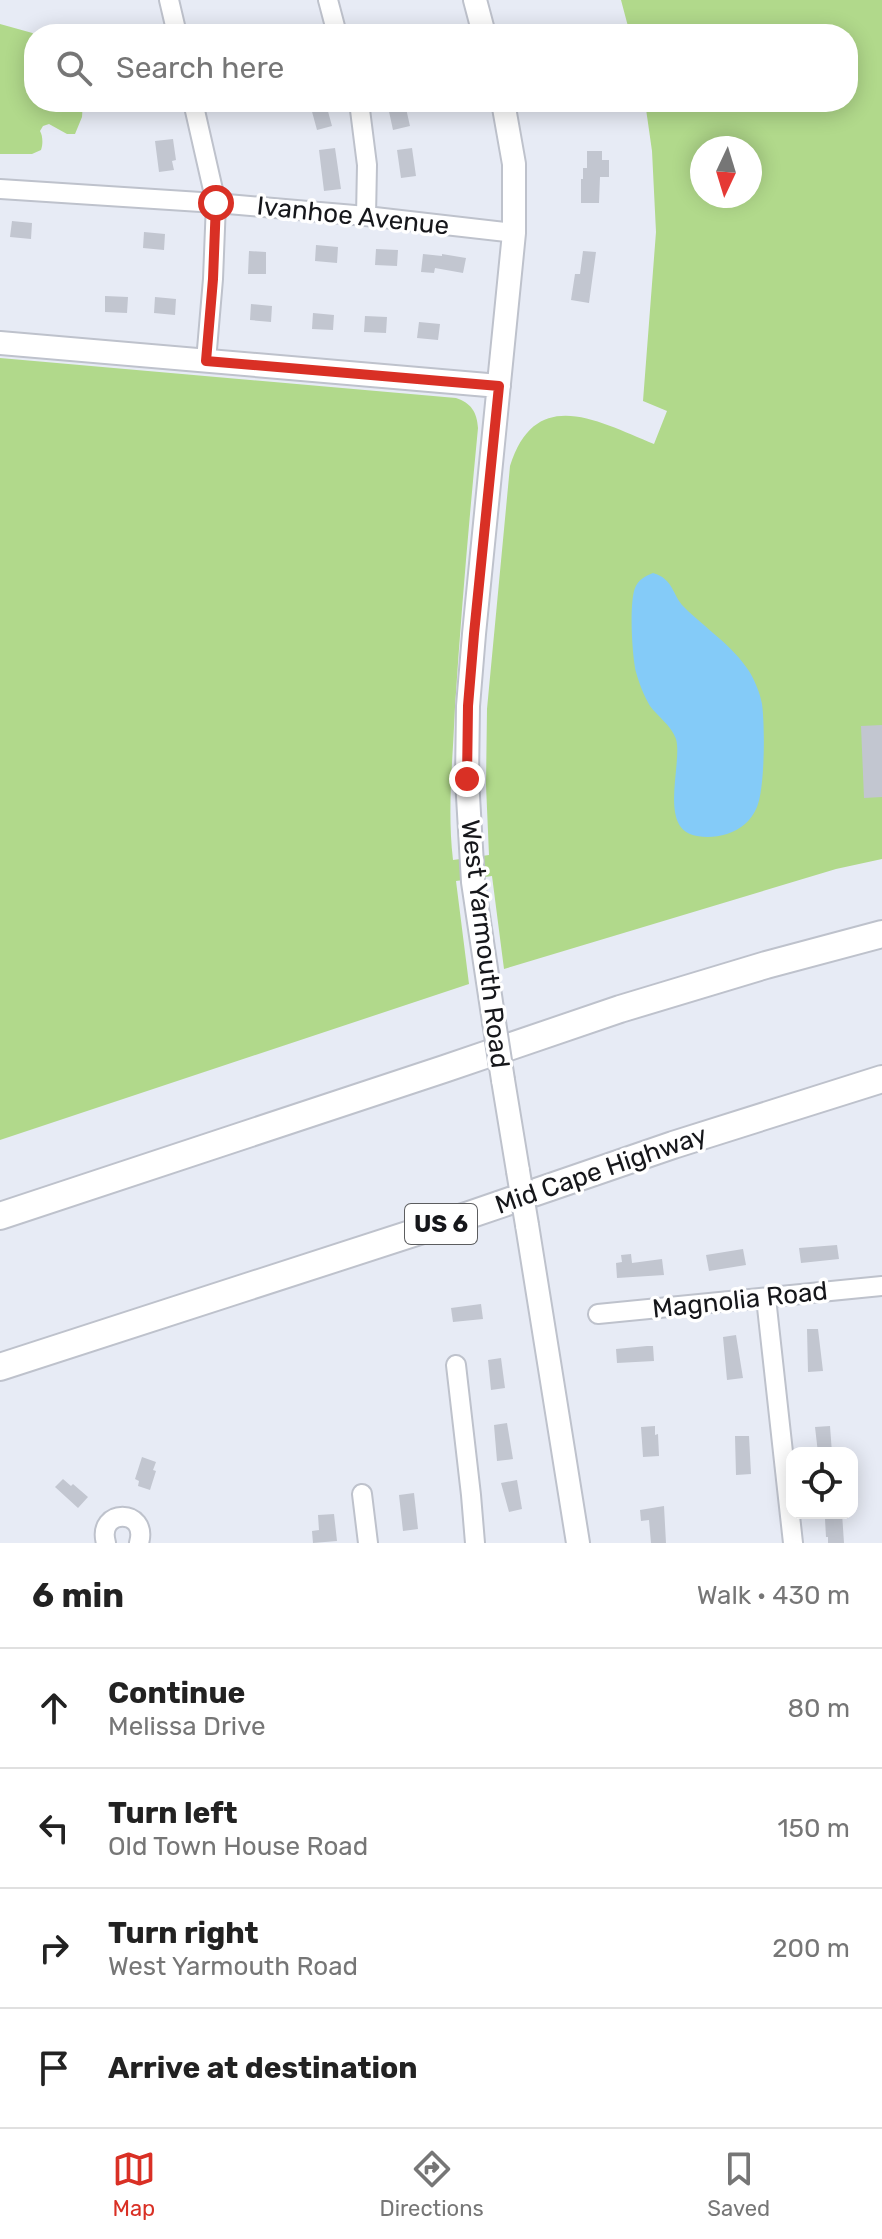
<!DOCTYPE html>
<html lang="en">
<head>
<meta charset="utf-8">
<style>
  :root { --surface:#fff; --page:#f2f2f2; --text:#222; --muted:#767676; --line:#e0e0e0; --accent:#d93025 }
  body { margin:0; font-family:Rubik,sans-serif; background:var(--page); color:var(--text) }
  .controls { position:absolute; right:24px; bottom:24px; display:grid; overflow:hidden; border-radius:16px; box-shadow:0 4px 20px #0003 }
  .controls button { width:72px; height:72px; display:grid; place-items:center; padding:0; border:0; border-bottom:2px solid var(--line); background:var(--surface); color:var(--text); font:40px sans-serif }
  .compass { position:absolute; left:690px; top:136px; width:72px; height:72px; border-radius:50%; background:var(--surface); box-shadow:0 4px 20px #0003; rotate:184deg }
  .stop { position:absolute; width:24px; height:24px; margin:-18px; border:6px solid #d93025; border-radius:50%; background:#fff }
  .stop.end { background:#d93025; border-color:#fff; box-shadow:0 2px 8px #0008 }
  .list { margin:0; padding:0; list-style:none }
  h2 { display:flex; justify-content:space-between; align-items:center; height:104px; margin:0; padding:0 32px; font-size:34px }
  h2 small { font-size:26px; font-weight:400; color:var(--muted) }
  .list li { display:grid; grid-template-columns:52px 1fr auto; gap:24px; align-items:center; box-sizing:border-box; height:120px; padding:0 32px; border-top:2px solid var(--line) }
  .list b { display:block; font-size:30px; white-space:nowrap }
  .list p { margin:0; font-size:26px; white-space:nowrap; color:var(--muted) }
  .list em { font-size:26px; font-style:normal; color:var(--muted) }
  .icon { flex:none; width:44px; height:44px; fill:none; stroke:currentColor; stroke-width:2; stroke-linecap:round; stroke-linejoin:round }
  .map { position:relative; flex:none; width:882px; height:1543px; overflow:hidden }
  .search { position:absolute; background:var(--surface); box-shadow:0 4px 20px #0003; left:24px; right:24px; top:24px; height:88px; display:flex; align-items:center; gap:20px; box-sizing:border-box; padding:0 28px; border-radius:32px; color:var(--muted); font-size:30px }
  .sheet { height:584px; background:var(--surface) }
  nav { display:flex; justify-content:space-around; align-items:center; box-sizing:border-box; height:112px; border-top:2px solid var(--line); background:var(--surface); font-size:22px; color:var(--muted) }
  nav a { display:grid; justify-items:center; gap:4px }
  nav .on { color:var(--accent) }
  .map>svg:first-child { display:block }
  .green { fill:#b1d98b; fill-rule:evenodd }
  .water { fill:#84cbf8 }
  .building { fill:#c2c6d0 }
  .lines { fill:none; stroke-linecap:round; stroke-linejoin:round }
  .minor-casing { stroke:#bec2cc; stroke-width:22 }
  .major-casing { stroke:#bec2cc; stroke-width:26 }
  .highway-casing { stroke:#bec2cc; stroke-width:30 }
  .minor { stroke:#fff; stroke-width:18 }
  .major { stroke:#fff; stroke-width:22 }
  .highway { stroke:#fff; stroke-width:26 }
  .major-bridge-casing { stroke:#bec2cc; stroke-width:26; stroke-linecap:butt }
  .major-bridge { stroke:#fff; stroke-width:22 }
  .route { stroke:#d93025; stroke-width:10 }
  .labels { text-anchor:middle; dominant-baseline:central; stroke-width:7; stroke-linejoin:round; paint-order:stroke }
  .shield { fill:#fff; stroke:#5c5d5f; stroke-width:2 }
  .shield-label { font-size:24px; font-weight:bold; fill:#16171b }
  .street-label { font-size:26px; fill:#16171b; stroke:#fff }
</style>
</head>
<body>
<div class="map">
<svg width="882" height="1543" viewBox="0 0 882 1543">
  <rect width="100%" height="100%" fill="#e7ebf5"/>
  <!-- green -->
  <path class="green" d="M621 0H882V859L836 869 504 969 492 876 456 881 469 984 0 1140V358L456 398C471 403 477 412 478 428 469 521 461 614 455 707 453 758 447 809 453 860L489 855 486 785 487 709 510 466C536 384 599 422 654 444L667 411 643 401 656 232 652 151 645 102H848V34H630ZM702 148H750V196H702Z
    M0 24 36 34H34V102H83L82 117 75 134H67L49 124 43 126 40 131C43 136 43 145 41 150L32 154H0Z"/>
  <!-- water -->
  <path class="water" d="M653 573C674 579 672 595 684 607 705 628 733 646 749 671 755 681 760 693 762 704 765 725 765 788 757 807 751 821 741 829 727 834 717 837 707 838 697 836 657 830 683 764 676 739 671 725 658 717 650 706 644 696 639 683 636 672 632 656 629 603 635 588 638 580 645 576 653 573Z"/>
  <!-- building -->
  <path class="building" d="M326 104 332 126 317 130 311 108Z
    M405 104 410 126 393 130 388 107Z
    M173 139 176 160 172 161 174 170 159 172 155 141Z
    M335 148 341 189 324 191 319 150Z
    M412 148 416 176 401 178 397 150Z
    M587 151H602V160H609V177H600L599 203H581V179H583V168H587Z
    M12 221 32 223 31 239 10 237Z
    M144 232 165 234 164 250 143 248Z
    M316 245 338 247 337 263 315 261Z
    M376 249 398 250 397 266 375 265Z
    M249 251 266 252V274H248Z
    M583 251 596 252 589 303 571 300 575 274H580Z
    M423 254 442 256V254L466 258 463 273 435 268 434 273 421 272Z
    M105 296 128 297 127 313 105 312Z
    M155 297 176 299 175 315 154 313Z
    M251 304 272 306 271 322 250 320Z
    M313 313 334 315 333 330 312 329Z
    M365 316 387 317 386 333 364 332Z
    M419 322 440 324 438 340 417 338Z
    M882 725V797L864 798 861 726Z
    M837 1245 839 1259 801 1263 799 1248Z
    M743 1249 746 1265 709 1271 706 1255Z
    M631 1254 632 1263 662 1259 664 1275 617 1278 616 1263 622 1262 621 1255Z
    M481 1304 483 1319 453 1322 451 1308Z
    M807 1329H818L823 1371 808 1372Z
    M736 1335 743 1378 727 1380 723 1337Z
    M647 1346H653L654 1361 617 1363 616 1349Z
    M501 1358 505 1388 491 1390 488 1360Z
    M507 1423 513 1459 497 1461 494 1425Z
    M655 1426V1435L658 1434 659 1456 643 1457 641 1427Z
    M830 1426 832 1453H818L815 1427Z
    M735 1436H749L751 1474 736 1475Z
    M142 1457 156 1462 153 1470 156 1471 150 1490 138 1486 139 1481 135 1479Z
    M63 1479 71 1486 73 1484 88 1497 78 1508 55 1487Z
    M517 1480 522 1509 509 1512 501 1483Z
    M414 1493 418 1529 403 1531 399 1495Z
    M664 1506 666 1543H651L649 1520 641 1521 640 1510Z
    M827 1513H842L844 1543H828V1537H826L825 1519H827Z
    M334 1514 337 1541 313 1543 312 1531 319 1530 318 1515Z"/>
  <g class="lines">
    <defs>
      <path id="minor" d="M169 0 177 34
        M328 0 337 34
        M193 102 216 203 213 279 206 361
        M359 102 367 165 366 216
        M0 189 216 203 366 216 514 233
        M766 1298 793 1543
        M598 1314 882 1286
        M456 1365 471 1495 475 1543
        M362 1494 368 1543
        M106 1543C96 1508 149 1508 139 1543"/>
      <path id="major" d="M475 0 484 34
        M0 343 499 386
        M494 1022 473 882 467 779 468 706 474 634 514 233V164L503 102
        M503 1080 518 1171
        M527 1225 578 1543"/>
      <path id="highway" d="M0 1216 444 1069 620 1009 766 965 882 934
        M0 1367 469 1215 673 1145 882 1079"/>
    </defs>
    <!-- minor casing -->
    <use href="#minor" class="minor-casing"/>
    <!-- major casing -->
    <use href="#major" class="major-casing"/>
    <!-- highway casing -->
    <use href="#highway" class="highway-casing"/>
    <!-- minor -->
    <use href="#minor" class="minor"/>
    <!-- major -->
    <use href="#major" class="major"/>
    <!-- highway -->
    <use href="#highway" class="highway"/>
    <defs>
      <path id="major-bridge" d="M494 1022 503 1080
        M518 1171 527 1225"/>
    </defs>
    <!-- major-bridge casing -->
    <use href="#major-bridge" class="major-bridge-casing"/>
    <!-- major-bridge -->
    <use href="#major-bridge" class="major-bridge"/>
  </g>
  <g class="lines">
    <!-- route -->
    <path class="route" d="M216 203 213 279 206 361 499 386 474 634 468 706 467 779"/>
  </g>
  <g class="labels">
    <!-- shield labels -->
    <rect class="shield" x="405" y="1204" width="72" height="40" rx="6"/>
    <g class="shield-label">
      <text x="441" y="1224">US 6</text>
    </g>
    <!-- street labels -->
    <g class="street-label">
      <text transform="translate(353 216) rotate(6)">Ivanhoe Avenue</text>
      <text transform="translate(485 944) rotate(83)">West Yarmouth Road</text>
      <text transform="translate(601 1170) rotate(-19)">Mid Cape Highway</text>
      <text transform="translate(740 1300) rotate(-6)">Magnolia Road</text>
    </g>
  </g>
</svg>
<div class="controls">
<button><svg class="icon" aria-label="locate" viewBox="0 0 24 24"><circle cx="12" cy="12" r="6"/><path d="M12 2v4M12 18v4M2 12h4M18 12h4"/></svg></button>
</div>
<svg class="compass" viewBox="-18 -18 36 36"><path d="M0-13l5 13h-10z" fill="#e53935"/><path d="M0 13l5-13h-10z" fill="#767676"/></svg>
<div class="stop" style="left:216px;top:203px"></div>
<div class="stop end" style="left:467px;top:779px"></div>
<div class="search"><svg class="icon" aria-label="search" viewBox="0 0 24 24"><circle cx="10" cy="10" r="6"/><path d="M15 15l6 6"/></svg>Search here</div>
</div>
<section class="sheet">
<h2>6 min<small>Walk · 430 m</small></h2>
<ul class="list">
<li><svg class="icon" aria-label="ahead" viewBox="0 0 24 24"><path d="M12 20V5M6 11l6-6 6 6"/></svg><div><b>Continue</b><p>Melissa Drive</p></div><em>80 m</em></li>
<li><svg class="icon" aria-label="left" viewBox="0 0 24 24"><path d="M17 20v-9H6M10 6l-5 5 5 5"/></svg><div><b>Turn left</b><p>Old Town House Road</p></div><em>150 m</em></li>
<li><svg class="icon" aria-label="right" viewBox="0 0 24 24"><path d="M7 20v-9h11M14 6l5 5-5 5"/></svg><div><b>Turn right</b><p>West Yarmouth Road</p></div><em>200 m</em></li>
<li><svg class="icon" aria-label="arrive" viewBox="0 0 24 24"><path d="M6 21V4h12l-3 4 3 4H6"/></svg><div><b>Arrive at destination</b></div></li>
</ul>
</section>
<nav>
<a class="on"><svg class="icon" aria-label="map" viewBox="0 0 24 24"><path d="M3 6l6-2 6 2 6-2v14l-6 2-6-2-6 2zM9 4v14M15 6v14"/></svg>Map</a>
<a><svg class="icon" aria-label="directions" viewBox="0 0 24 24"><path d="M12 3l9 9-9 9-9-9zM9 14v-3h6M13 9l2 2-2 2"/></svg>Directions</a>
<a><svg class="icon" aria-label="saved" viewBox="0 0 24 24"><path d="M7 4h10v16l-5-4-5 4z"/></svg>Saved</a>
</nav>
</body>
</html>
